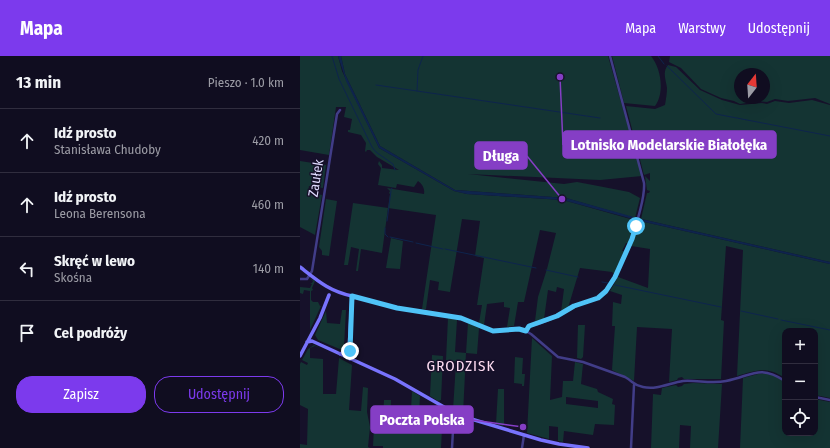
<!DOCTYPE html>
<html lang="pl">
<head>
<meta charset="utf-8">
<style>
  :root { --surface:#100d20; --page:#1e1b2d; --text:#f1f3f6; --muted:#9c9ca5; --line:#302d3e; --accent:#7c3aed }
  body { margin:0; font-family:"Fira Sans Condensed",sans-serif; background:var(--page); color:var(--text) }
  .controls { position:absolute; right:12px; bottom:12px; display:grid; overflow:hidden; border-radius:8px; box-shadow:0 4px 16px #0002 }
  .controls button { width:36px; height:36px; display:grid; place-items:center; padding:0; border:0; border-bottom:1px solid var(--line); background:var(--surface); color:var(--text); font:20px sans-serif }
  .compass { position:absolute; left:434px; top:12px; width:36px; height:36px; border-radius:50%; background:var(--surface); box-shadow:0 4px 16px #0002; rotate:17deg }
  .stop { position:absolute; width:12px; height:12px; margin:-9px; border:3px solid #4fc3f7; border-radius:50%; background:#fff }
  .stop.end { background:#4fc3f7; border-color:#fff; box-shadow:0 1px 4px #0008 }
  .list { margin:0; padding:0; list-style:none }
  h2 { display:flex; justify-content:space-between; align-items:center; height:52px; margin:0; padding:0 16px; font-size:17px }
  h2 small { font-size:13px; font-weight:400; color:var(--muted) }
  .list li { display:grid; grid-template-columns:26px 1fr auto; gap:12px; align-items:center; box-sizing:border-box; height:64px; padding:0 16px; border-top:1px solid var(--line) }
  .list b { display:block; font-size:15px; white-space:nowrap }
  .list p { margin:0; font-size:13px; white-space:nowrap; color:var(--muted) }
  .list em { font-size:13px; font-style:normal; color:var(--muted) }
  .actions { display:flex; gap:8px; padding:12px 16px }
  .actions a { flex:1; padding:9px 0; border:1px solid var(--accent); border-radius:16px; text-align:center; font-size:14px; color:var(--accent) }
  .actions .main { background:var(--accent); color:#fff }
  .icon { flex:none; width:22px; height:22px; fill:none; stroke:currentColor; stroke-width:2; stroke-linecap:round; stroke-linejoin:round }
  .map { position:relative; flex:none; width:530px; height:392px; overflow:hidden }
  header { display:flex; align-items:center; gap:24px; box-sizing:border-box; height:56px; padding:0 20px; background:var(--accent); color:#fff }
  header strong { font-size:19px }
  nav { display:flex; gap:22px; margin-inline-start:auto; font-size:14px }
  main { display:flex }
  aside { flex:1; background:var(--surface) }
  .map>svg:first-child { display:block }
  .green { fill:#143433; fill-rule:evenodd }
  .water { fill:#0e244d }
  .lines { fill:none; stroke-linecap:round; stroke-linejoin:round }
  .stream { stroke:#0e244d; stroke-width:1 }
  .street { stroke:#413d88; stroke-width:2.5 }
  .secondary { stroke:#7873fd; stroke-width:3.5 }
  .route { stroke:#4fc3f7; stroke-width:5 }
  .labels { text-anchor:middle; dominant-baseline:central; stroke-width:3; stroke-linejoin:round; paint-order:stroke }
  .street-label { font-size:14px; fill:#dfdbfe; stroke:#16112a }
  .neighbourhood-label { font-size:15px; letter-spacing:1px; fill:#feddf2; stroke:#16112a }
  .leader { fill:none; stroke:#853ec5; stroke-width:1.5 }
  .callout-dot { fill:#853ec5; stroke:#16112a; stroke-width:1.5 }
  .callout { fill:#853ec5; stroke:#853ec5; stroke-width:1.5 }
  .callout-label { font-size:15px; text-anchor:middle; font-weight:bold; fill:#fff }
</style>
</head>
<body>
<header>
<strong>Mapa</strong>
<nav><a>Mapa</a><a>Warstwy</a><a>Udostępnij</a></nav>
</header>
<main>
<aside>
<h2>13 min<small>Pieszo · 1.0 km</small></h2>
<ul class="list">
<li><svg class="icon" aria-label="ahead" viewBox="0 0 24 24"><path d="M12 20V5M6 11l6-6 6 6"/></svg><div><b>Idź prosto</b><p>Stanisława Chudoby</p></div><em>420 m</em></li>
<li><svg class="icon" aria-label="ahead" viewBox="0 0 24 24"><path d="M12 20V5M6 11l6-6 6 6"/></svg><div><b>Idź prosto</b><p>Leona Berensona</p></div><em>460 m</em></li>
<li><svg class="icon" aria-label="left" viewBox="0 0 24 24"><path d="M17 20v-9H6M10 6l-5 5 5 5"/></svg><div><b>Skręć w lewo</b><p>Skośna</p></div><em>140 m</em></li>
<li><svg class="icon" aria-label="arrive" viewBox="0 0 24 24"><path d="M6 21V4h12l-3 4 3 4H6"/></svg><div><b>Cel podróży</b></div></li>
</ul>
<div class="actions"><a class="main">Zapisz</a><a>Udostępnij</a></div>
</aside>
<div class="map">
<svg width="530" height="392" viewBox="0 0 530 392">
  <rect width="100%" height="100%" fill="#16112a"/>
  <!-- green -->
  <path class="green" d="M0 0H38L42 15 79 92 154 135 167 138 263 144 334 164 332 175 328 187H326L322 195H324L314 218 312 216 280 212 268 252 261 256 264 233 257 231 256 236 248 234 244 263 235 265 238 241 247 213 256 177 240 174 224 246H218L214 270 207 271 210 252 204 251V246L187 248 184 269 179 267 182 249H177L184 202 175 200 180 165 162 163 150 236 138 234 139 226 130 224 126 253H122L136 159 88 152 82 197 61 193 58 215H56L59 193 51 191 48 209H44L53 147 88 152 90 138 89 137 90 135 87 132 124 138C125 132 122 128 118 125L114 131 97 128 96 132 78 129 81 112 78 108 79 105 82 109V112L99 114 77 101 70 94H67L66 96 65 95 66 87 61 79 48 76V74H50L52 63 44 61 46 51H36L29 99 0 94Z
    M41 0H308L342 120 300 124 168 118 264 128 277 126 293 129 329 136 340 142 335 162 266 142 155 134 80 90 45 18Z
    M312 0H351C361 12 365 37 355 50L324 47Z
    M370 0H530V48L515 42 488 45 475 43 467 46 458 45 440 48 434 45 421 42 401 33 381 12 369 6ZM440 18H464V42H440Z
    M368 9 376 11 400 34 422 44 440 49 462 47 467 48 475 45 489 47 512 44 530 49V206L341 163 347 137H349L350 135 347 134 345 120 350 125V117L344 119 326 50 355 53 365 49C366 43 367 37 367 32 366 24 362 16 368 9Z
    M0 105 26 109 23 132 9 130 8 136 22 139 15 179 0 171Z
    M26 143 37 145 29 200 22 199V195L19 191Z
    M340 165 530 208V342L515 339V275H485V322C467 310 457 314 437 320L443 194 426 190 421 264 424 265 421 323H384L382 321 378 322 377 324 369 326 372 273 337 271 334 325 312 314 315 270H312L313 246 321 248 322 239 310 235 318 221 348 232 350 193 331 190Z
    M91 182 103 185 100 213 86 212Z
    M10 222 15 225 12 232 13 234 11 235V244L13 246H18L20 250H21L10 274V235L4 234 3 238 0 237V231L10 232 12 228 10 227H12L13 225Z
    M42 254H46L44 291 42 294 18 284 15 279 26 255 27 267 40 268Z
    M148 262 157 264 155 296 166 297 168 267 179 272 177 298 166 297 163 358 153 354 156 307 154 305 146 304Z
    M278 269H285L283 301 281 303 277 302Z
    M232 282 252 300 250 344 262 341 263 325H273L275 306 283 308 281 328 297 333 298 336 313 343 312 348 315 349 314 369 295 368 293 379 264 375 263 386 258 385V371L249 370V383L227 377ZM266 341 298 345V352L266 348Z
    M14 289 21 292 15 290 10 292V302L23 303V338H36L39 302 52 309 49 354 61 355 63 331 68 332 67 356 70 371 68 391 70 392H0V388L7 389 8 353 0 349V308L1 306 7 309 8 307 2 304 8 293Z
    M132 299 143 300 141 344 138 345 130 340Z
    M215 301 223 302 222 318H225L224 330H222V328L214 327Z
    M466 317 473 319 485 326V377H515V343L530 346V392H440L443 322 458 318Z
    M393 327 422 328 418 392H390L391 370 380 369 379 392H351L353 338 361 339 362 332 376 329 378 331 382 330 384 328Z
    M198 333H204V368L203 370 196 368Z
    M112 335 120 340 119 357 129 358 128 374 140 375 141 353 143 354 141 392H83V390H73L74 371 71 358 78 359V364H83L84 344H91L90 369 110 372Z"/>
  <!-- water -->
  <path class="water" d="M38 0H41L45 18 80 90 155 134 266 142 341 163 530 206V208L340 165 263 144 167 138 154 135 79 92 46 25Z"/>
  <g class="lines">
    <!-- stream -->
    <path class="stream" d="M32 0 39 23 72 91 76 96 93 108 95 114
      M358 0 364 8
      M367 10 416 58 530 80
      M76 29 117 35 118 14 123 0
      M117 35 300 62
      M91 134 92 132
      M87 165 91 135
      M85 172V178L88 181
      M90 181 113 186
      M116 187 143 193
      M145 193 236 212
      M246 214 278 221
      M302 226 308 227
      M315 229 421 251
      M441 255 478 263
      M481 264 530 274"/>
    <!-- street -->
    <path class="street" d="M0 223H7L12 215 37 58 40 54
      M52 240 97 252 161 262 193 275 219 273 224 274 231 278 258 301 283 306 325 321C334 326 333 329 343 331 357 334 370 327 383 325 397 324 412 328 426 325 452 320 459 308 485 325
      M226 275C228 270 233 269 238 268 247 265 255 262 263 257 267 255 270 252 274 251 282 247 291 246 299 241 318 229 346 150 344 127L310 0
      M515 341 530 344
      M152 392 154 357
      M222 392 224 379
      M331 392 334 329"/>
    <!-- secondary -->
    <path class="secondary" d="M0 211C18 225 29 235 52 240L49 294 50 303
      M7 286 12 285 95 323 158 359 241 384 259 388 288 392
      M40 298 49 294
      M0 300 20 262 29 239"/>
  </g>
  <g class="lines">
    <!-- route -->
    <path class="route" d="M50 295 52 240 97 252 161 262 193 275 219 273 226 275 229 270 257 260 274 250 298 242 306 235 315 221 332 183 336 170"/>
  </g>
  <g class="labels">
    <!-- street labels -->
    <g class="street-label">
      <text transform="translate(16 122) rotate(-81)">Zaułek</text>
    </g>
    <!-- neighbourhood labels -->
    <g class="neighbourhood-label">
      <text x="161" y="310">GRODZISK</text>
    </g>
  </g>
  <!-- callouts -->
  <path class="leader" d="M260 21L263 89M262 143L227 100M223 371L173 364"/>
  <g class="callout-dot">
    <circle cx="260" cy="21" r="4"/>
    <circle cx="262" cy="143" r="4"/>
    <circle cx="223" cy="371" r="4"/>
  </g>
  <g class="callout">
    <rect x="263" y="75" width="213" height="27" rx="4"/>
    <rect x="175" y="86" width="52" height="27" rx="4"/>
    <rect x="71" y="350" width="102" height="27" rx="4"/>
  </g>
  <g class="callout-label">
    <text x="369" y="94">Lotnisko Modelarskie Białołęka</text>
    <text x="201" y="105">Długa</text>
    <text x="122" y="369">Poczta Polska</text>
  </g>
</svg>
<div class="controls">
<button>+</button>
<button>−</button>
<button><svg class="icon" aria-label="locate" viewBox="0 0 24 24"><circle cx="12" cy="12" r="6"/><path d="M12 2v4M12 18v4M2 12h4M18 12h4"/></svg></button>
</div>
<svg class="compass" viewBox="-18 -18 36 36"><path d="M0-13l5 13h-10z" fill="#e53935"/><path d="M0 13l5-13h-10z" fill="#9c9ca5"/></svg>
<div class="stop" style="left:336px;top:170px"></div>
<div class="stop end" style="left:50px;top:295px"></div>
</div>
</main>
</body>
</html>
